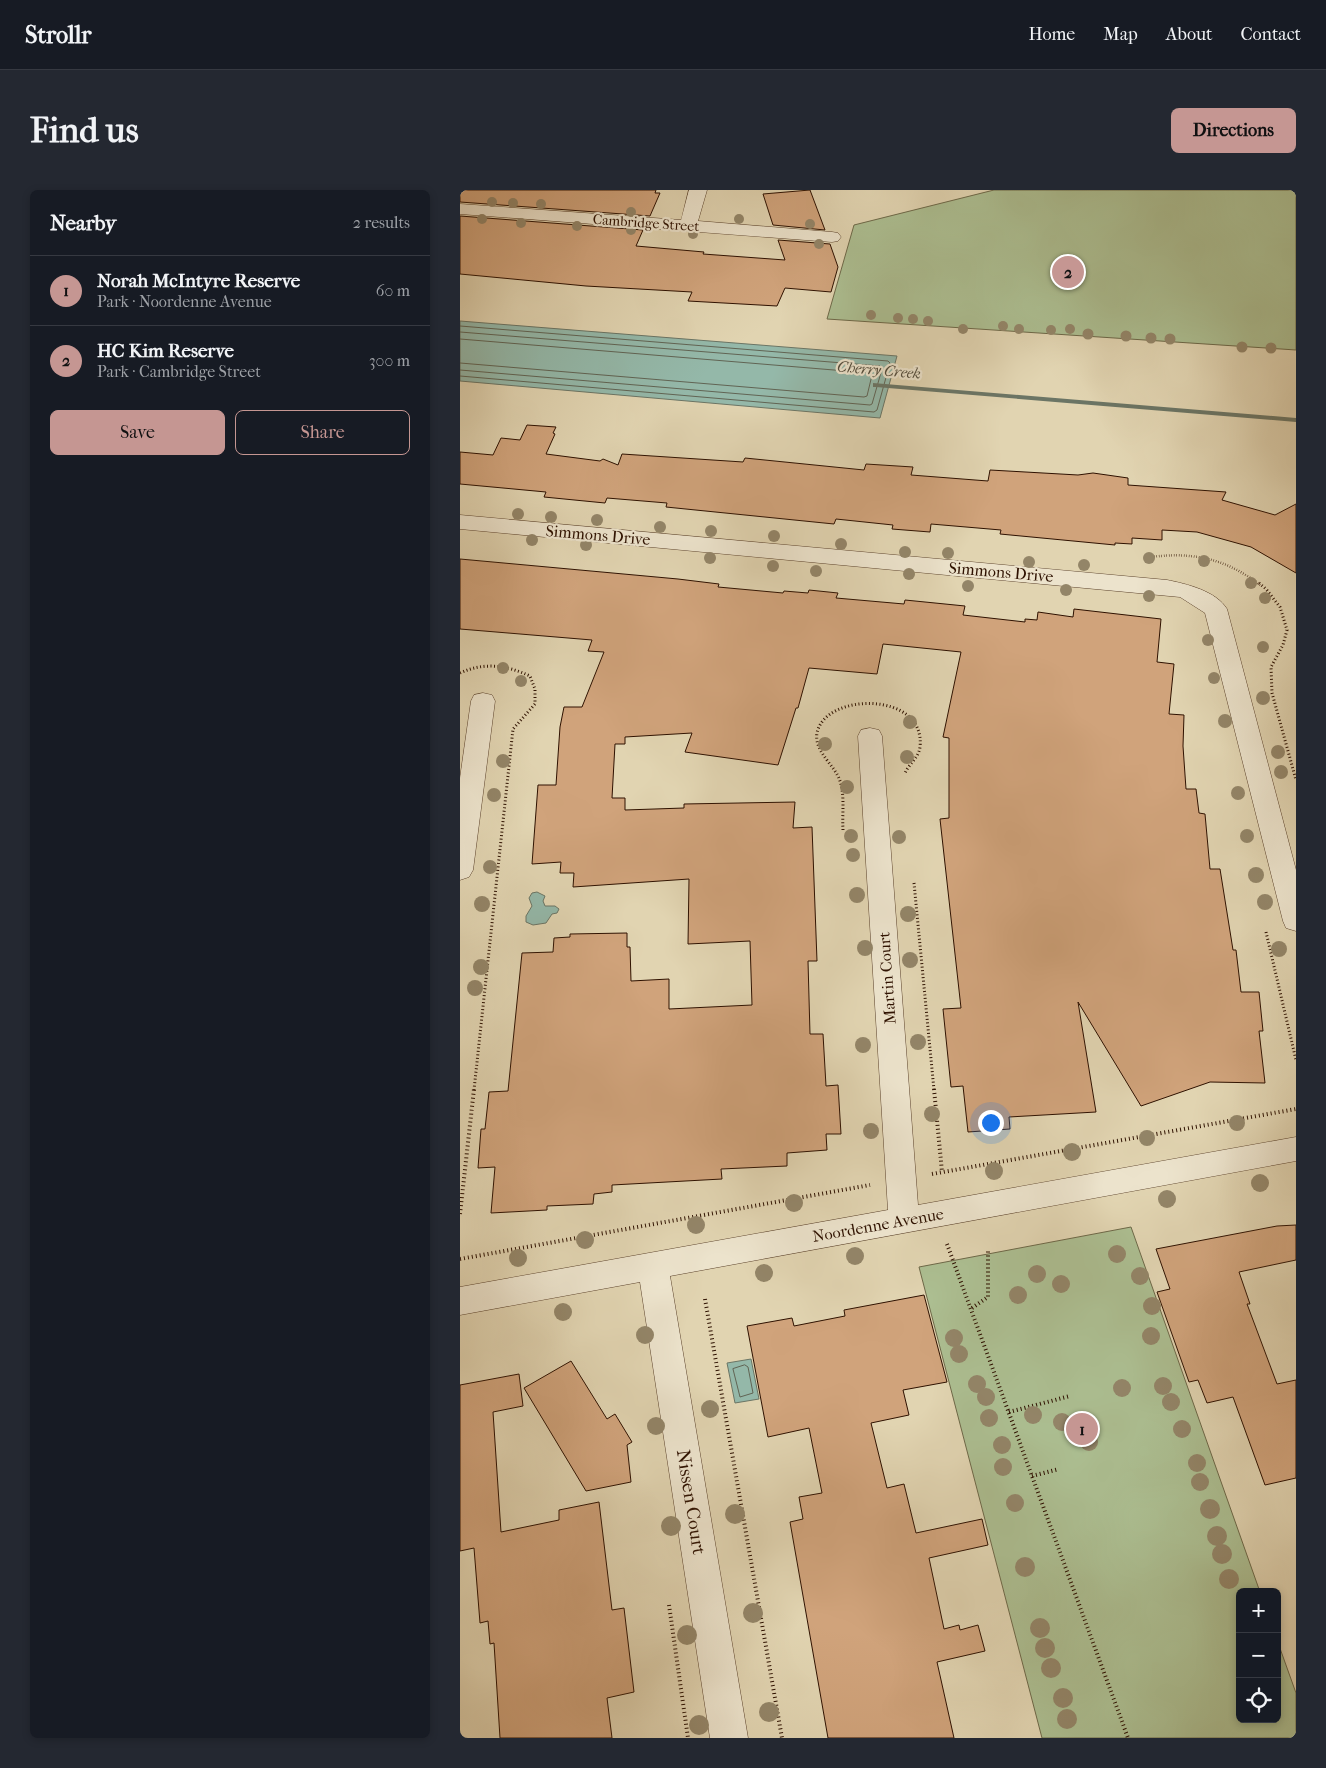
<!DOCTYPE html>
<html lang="en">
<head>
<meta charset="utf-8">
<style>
  :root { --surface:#171b24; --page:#242831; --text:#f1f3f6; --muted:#9ea1a6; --line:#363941; --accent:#c59692 }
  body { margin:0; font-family:"IM FELL French Canon",serif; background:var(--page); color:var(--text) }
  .controls { position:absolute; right:15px; bottom:15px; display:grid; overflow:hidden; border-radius:8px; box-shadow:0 2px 8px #0003 }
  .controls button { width:45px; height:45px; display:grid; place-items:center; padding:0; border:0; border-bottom:1px solid var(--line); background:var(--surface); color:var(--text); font:25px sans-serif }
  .you { position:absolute; left:530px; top:932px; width:18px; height:18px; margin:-12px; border:4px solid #fff; border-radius:50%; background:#1a73e8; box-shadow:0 0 0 8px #1a73e833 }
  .badge { display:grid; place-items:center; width:32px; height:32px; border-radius:50%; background:var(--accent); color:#111; font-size:16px; font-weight:700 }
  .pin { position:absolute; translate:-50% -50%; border:2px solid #fff; box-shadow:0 1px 5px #0006 }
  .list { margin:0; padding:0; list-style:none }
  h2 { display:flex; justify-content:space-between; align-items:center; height:65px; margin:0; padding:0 20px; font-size:21px }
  h2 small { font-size:16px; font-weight:400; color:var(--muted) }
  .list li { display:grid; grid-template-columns:32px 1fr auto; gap:15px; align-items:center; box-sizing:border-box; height:70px; padding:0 20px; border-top:1px solid var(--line) }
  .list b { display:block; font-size:19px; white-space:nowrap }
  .list p { margin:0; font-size:16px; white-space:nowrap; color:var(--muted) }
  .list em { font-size:16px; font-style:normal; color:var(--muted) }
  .actions { display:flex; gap:10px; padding:15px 20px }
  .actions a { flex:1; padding:11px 0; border:1px solid var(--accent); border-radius:8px; text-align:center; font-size:18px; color:var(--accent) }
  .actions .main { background:var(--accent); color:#111 }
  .icon { flex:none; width:28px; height:28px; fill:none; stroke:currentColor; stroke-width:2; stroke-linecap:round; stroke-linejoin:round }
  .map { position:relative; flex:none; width:836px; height:1548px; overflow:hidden; border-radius:8px }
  header { display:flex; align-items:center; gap:30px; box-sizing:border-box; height:70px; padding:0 25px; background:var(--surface); border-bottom:1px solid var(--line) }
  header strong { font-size:24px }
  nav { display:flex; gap:28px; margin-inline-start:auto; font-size:18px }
  .intro { display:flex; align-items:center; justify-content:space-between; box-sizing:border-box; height:120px; padding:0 30px }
  h1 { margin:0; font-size:35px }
  .button { padding:12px 22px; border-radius:8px; background:var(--accent); color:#111; font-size:18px; font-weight:700 }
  main { display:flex; gap:30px; padding:0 30px }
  aside { flex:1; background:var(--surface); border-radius:8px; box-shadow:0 2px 8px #0003 }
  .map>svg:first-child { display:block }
  .green { fill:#acbe91; stroke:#6d6848 }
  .water { fill:#94b8a9; stroke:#6b7565 }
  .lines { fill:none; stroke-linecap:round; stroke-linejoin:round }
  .shore { stroke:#616454; stroke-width:1 }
  .stream { fill:#6b7565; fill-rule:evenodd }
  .building { fill:#d0a37b; stroke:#2e1100 }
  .minor-casing { stroke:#5b422c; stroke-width:1 }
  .path-far2 { stroke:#2e1100; stroke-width:2.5; stroke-dasharray:0.5 2; stroke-linecap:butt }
  .path-far1 { stroke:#2e1100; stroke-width:3; stroke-dasharray:1 2.5; stroke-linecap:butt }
  .path { stroke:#2e1100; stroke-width:4; stroke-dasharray:1 3; stroke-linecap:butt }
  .minor { fill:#ece3cc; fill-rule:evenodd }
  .tree { fill:#938568 }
  .labels { text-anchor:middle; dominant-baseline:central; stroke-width:4.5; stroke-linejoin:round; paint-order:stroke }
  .far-street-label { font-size:14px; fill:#2e1100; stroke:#ece3cc }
  .far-water-label { font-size:15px; font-style:italic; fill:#524b3b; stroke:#ece3cc }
  .street-label { font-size:16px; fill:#2e1100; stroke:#ece3cc }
  .near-street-label { font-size:19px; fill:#2e1100; stroke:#ece3cc }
</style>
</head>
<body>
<header>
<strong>Strollr</strong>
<nav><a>Home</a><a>Map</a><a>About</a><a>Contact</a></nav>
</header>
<div class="intro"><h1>Find us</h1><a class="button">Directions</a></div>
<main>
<aside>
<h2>Nearby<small>2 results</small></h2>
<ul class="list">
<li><span class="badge">1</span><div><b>Norah McIntyre Reserve</b><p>Park · Noordenne Avenue</p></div><em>60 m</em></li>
<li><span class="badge">2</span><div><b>HC Kim Reserve</b><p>Park · Cambridge Street</p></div><em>300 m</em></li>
</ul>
<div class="actions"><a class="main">Save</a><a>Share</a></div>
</aside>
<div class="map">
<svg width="836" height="1548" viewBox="0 0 836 1548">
  <rect width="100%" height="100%" fill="#e1d4b1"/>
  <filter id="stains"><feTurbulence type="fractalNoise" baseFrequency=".004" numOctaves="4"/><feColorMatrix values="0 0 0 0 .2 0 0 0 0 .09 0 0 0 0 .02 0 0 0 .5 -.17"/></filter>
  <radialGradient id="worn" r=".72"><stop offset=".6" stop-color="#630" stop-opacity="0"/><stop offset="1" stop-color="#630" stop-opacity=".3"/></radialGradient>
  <!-- green -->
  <path class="green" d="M534 0H836V160L367 129 394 35Z
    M671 1037 800 1402H780V1529H817V1450L836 1503V1548H582L459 1077Z"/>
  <!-- water -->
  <path class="water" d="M0 131 437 166 420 228 0 191Z
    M77 702 85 706 83 711 85 716H95L99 719 97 723 92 724 86 733 73 735 66 732V726L72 716 69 708 72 703Z
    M291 1169 299 1209 275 1213 267 1173Z"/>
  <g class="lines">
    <!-- shore -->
    <path class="shore" d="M0 136 428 171 430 173 417 220 414 222 0 186
      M0 142 420 176 422 179 412 214 410 215 0 180
      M0 149 410 183 412 185 407 206 404 207 0 173
      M285 1175 288 1177 293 1203 280 1207 273 1179Z"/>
    <!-- stream -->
    <path class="stream" d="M413 193 836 228V232L416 197H413Z"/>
  </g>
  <!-- building -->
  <path class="building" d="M0 0H196L195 3H200L190 26 0 12Z
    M350 0 365 40 313 35 303 4Z
    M0 26 183 40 176 56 244 62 243 64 325 70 318 50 370 54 378 77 371 102 325 98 317 116 228 111 232 102 126 96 0 84Z
    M67 235 96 237 93 243 95 244 86 264 140 271 143 269 158 275 162 264 283 272 285 268 404 280 406 274 453 277 451 285 528 291 530 280 618 285 633 283 668 288V295L766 302 762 310 815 325 836 314V383L791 357 737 342 702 340V350L672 348V354L655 353V355L540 344 541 340 471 334 470 342 432 339 433 335 376 329 374 334 206 317 207 313 147 308 145 313 84 307 86 302 0 294V262L33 265 41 248 60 250Z
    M0 369 218 389 259 394 258 397 323 403 324 401 348 403 349 400 378 403 376 408 444 414 445 410 505 416 503 425 565 432V429L577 430 578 422 613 427 614 419 701 429 697 472 714 474 709 524 724 525 723 556 726 599H736L739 623 745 624 750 679H760L773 760H776L781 802H799L803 841H799L805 893 750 892 681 916 618 812 636 922 549 927 550 939 508 942 503 896 491 897 483 819 501 818 480 629 489 628V548L483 547 501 462 423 454 417 484 349 478 338 518H336L318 575 225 562 232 543 165 547V554H155L152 608H165V620L224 618V614L335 612 333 638 352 637 357 771H348L350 844H363L366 896 378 895 381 944H366L367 960 327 963V976L261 979 262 989 152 995V1002L134 1004 133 1014 87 1016V1020L31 1023 35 977 18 978 21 939H25L29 902 48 901 62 763 93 762 94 748 110 747V744L167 743V757H170L171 791 209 789V819L292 815 290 751 228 754 229 689 113 697 114 683H100L101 672 72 674 78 595H96L100 537 104 517H122L144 462 128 461 132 450 0 439Z
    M836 1035V1070L779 1082 790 1114H787L817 1194 836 1190V1288L805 1295 773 1207 747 1213 738 1190 729 1192 697 1102 710 1099 696 1059 817 1036Z
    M464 1105 487 1192 443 1200 449 1225 411 1233 427 1298 444 1294 456 1343 522 1329 528 1355 469 1368 484 1439 499 1435 500 1440 518 1435 525 1461 477 1472 494 1548H368L330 1332 343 1329 339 1307 362 1303 349 1238 308 1247 287 1136 332 1128 334 1136 385 1126 384 1120Z
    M111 1171 147 1229 155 1224 172 1252 167 1255 171 1292 126 1301 64 1198Z
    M59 1184 63 1216 33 1222 41 1342 99 1330V1320L139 1312 152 1420 164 1418 174 1502 147 1508 152 1548H40L34 1453 30 1454 28 1431 20 1433 14 1358 0 1361V1195Z"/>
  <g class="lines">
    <defs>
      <path id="minor" d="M229 0H247L238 31 372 42 378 43 381 47 378 51 372 52 0 24V14L221 30Z
        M0 325 707 390C727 394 756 401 767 419L836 680V741L826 738 823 731 745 423 720 407 0 339Z
        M23 503 32 505 35 511 13 680 9 687 0 690V588L11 511 14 505Z
        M410 538 419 540 422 546 458 1015 836 947V971L210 1086 288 1548H250L180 1092 0 1125V1097L428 1020 398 546 401 540Z"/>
    </defs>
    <!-- minor casing -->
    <use href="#minor" class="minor-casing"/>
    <!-- path-far2 -->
    <path class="path-far2" d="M684 368C729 361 764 367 800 395"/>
    <!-- path-far1 -->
    <path class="path-far1" d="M799 393 806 399 820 417 827 440 823 455 811 477 812 503 836 590
      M0 483C24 472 46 475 70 486L75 499V514L53 539 14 900
      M383 640C382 624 385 606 380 591 375 575 354 562 357 543 365 502 466 501 460 557 459 567 449 574 445 583
      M454 693 474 900
      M806 742 836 870"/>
    <!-- path -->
    <path class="path" d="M474 899 482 982
      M472 984 836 919
      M0 1024 14 899
      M487 1054 668 1548
      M0 1069 410 995
      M245 1109 322 1548
      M512 1118 528 1107V1059
      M549 1222 610 1206
      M572 1286 599 1279
      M209 1415 228 1548"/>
    <!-- minor -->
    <use href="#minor" class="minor"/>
  </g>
  <!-- trees -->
  <g class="tree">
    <circle cx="32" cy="12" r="5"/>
    <circle cx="53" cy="13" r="5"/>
    <circle cx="81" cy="14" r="5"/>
    <circle cx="171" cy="22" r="5"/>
    <circle cx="22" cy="29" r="5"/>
    <circle cx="279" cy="29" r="5"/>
    <circle cx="61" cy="33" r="5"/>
    <circle cx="350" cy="34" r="5"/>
    <circle cx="117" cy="36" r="5"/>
    <circle cx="171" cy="40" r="5"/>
    <circle cx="233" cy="44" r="5"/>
    <circle cx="359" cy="54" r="5"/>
    <circle cx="411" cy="125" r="5"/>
    <circle cx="438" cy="128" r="5"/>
    <circle cx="453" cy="129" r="5"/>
    <circle cx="468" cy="131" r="5"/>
    <circle cx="543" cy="136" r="5"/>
    <circle cx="503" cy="139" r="5"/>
    <circle cx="559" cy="139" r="5"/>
    <circle cx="610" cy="139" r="5"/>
    <circle cx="591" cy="140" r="5"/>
    <circle cx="628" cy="144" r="5.5"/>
    <circle cx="666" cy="146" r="5.5"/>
    <circle cx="691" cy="148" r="5.5"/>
    <circle cx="710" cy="149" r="5.5"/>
    <circle cx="782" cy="157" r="5.5"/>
    <circle cx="811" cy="158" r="5.5"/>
    <circle cx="58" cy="324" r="6"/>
    <circle cx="91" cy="327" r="6"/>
    <circle cx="137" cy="330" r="6"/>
    <circle cx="200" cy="337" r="6"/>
    <circle cx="251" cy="341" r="6"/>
    <circle cx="314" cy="346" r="6"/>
    <circle cx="72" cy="350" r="6"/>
    <circle cx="381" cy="354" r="6"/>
    <circle cx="126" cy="355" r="6"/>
    <circle cx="445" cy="362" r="6"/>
    <circle cx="488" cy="363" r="6"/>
    <circle cx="250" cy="368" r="6"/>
    <circle cx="689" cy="368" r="6"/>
    <circle cx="744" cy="371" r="6"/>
    <circle cx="569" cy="372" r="6"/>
    <circle cx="624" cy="375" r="6"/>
    <circle cx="313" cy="376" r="6"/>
    <circle cx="356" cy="381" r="6"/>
    <circle cx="449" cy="384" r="6"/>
    <circle cx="791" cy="393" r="6"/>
    <circle cx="508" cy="396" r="6"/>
    <circle cx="606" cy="400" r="6"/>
    <circle cx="689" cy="406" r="6"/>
    <circle cx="805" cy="408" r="6"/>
    <circle cx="748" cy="450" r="6"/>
    <circle cx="803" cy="457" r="6"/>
    <circle cx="43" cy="478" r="6"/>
    <circle cx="754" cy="488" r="6"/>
    <circle cx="61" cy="491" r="6"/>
    <circle cx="803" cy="508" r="7"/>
    <circle cx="765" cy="531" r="7"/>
    <circle cx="450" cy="532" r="7"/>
    <circle cx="365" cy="554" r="7"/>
    <circle cx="818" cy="562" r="7"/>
    <circle cx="447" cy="567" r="7"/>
    <circle cx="43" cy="571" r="7"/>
    <circle cx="821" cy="582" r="7"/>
    <circle cx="387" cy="597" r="7"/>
    <circle cx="778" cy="603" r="7"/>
    <circle cx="34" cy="605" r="7"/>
    <circle cx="391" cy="646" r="7"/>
    <circle cx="787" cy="646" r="7"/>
    <circle cx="439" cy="647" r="7"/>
    <circle cx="393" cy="665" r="7"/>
    <circle cx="30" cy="677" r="7"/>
    <circle cx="796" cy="685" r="8"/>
    <circle cx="397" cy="705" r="8"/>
    <circle cx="805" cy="712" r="8"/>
    <circle cx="22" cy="714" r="8"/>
    <circle cx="448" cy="724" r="8"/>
    <circle cx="405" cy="758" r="8"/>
    <circle cx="819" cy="759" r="8"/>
    <circle cx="450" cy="770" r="8"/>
    <circle cx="21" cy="777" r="8"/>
    <circle cx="15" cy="798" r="8"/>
    <circle cx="458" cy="852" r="8"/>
    <circle cx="403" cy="855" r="8"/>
    <circle cx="472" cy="924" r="8"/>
    <circle cx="777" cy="933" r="8"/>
    <circle cx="411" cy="941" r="8"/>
    <circle cx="687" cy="948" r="8"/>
    <circle cx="612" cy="962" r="9"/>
    <circle cx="534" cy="981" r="9"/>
    <circle cx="800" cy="993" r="9"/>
    <circle cx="707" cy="1009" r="9"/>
    <circle cx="334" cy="1013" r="9"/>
    <circle cx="236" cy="1035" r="9"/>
    <circle cx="125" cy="1050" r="9"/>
    <circle cx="657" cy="1064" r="9"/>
    <circle cx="395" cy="1066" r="9"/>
    <circle cx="58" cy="1068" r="9"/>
    <circle cx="304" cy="1083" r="9"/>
    <circle cx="577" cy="1084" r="9"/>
    <circle cx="680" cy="1086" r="9"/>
    <circle cx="601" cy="1094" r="9"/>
    <circle cx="558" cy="1105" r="9"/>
    <circle cx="692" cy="1116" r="9"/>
    <circle cx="103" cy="1122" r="9"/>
    <circle cx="185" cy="1145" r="9"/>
    <circle cx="691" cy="1146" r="9"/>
    <circle cx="494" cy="1148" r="9"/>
    <circle cx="499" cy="1164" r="9"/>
    <circle cx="517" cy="1194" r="9"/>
    <circle cx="703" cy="1196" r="9"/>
    <circle cx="662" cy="1198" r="9"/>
    <circle cx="526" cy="1207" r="9"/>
    <circle cx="711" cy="1212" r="9"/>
    <circle cx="250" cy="1219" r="9"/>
    <circle cx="573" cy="1225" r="9"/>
    <circle cx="529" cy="1228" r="9"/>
    <circle cx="602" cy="1232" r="9"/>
    <circle cx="196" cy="1236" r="9"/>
    <circle cx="722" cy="1239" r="9"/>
    <circle cx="629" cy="1252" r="9"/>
    <circle cx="542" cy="1255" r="9"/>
    <circle cx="737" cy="1273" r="9"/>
    <circle cx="543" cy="1277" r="9"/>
    <circle cx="740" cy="1292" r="9"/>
    <circle cx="555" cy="1313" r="9"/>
    <circle cx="750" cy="1319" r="10"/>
    <circle cx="275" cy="1324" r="10"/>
    <circle cx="211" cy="1336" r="10"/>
    <circle cx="757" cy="1346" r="10"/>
    <circle cx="762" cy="1364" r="10"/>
    <circle cx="565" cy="1377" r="10"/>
    <circle cx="769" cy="1389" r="10"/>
    <circle cx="293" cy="1423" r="10"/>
    <circle cx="580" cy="1438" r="10"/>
    <circle cx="227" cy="1445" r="10"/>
    <circle cx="585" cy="1458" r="10"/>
    <circle cx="591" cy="1478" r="10"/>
    <circle cx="603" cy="1508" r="10"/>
    <circle cx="309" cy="1522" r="10"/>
    <circle cx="607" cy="1529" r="10"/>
    <circle cx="239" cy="1535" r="10"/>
  </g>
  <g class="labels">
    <!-- far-street labels -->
    <g class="far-street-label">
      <text transform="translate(186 33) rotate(4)">Cambridge Street</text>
    </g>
    <!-- far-water labels -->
    <g class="far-water-label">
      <text transform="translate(419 180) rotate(5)">Cherry Creek</text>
    </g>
    <!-- street labels -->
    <g class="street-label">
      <text transform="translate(138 345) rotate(5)">Simmons Drive</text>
      <text transform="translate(541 382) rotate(5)">Simmons Drive</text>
      <text transform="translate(427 788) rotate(-94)">Martin Court</text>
      <text transform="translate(418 1035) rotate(-10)">Noordenne Avenue</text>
    </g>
    <!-- near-street labels -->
    <g class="near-street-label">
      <text transform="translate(231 1312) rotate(81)">Nissen Court</text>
    </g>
  </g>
  <rect width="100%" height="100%" filter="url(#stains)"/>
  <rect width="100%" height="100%" fill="url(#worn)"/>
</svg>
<div class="controls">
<button>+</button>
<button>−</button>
<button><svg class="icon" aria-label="locate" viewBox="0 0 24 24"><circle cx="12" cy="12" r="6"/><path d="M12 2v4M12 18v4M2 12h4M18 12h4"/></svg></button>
</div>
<div class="you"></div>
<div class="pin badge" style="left:622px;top:1239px">1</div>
<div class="pin badge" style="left:608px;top:82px">2</div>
</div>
</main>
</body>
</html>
